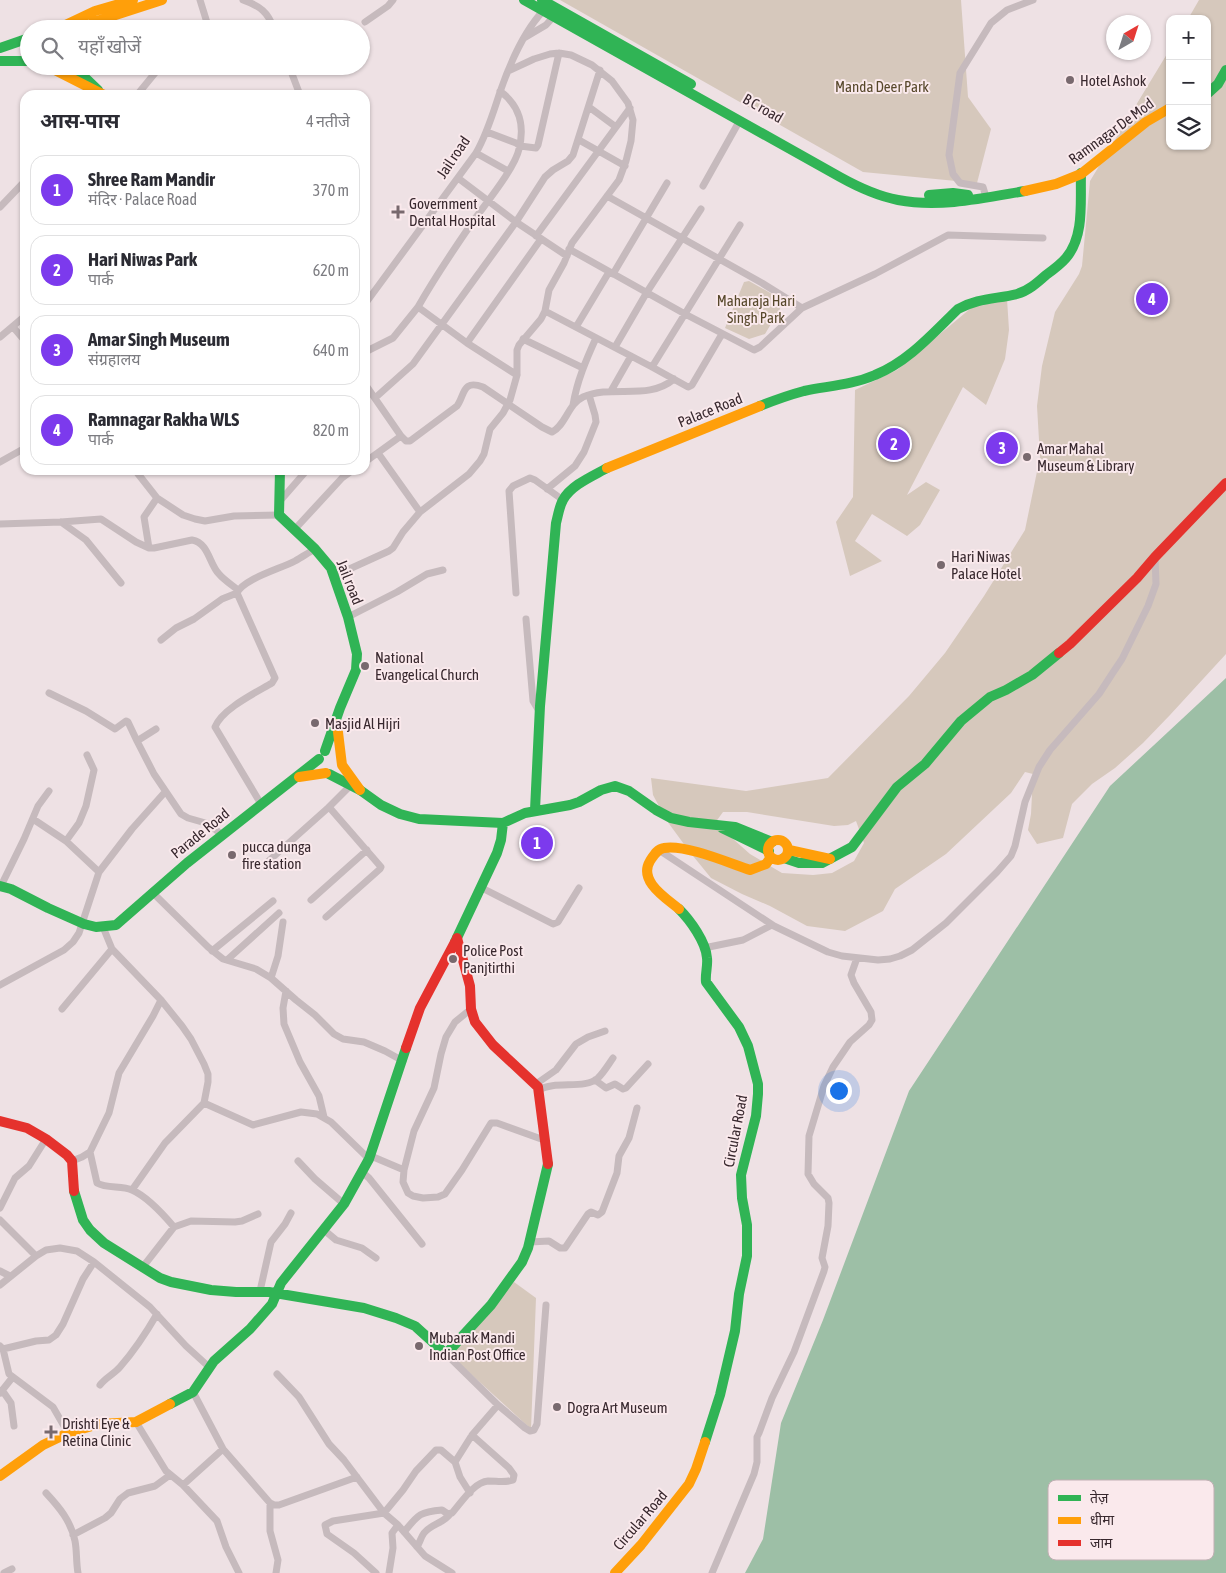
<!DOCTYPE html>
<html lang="hi">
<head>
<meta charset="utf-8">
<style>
  :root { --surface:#fff; --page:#f7f7f7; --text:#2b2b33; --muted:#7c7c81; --line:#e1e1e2; --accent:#7c3aed }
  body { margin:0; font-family:"Asap Condensed","Noto Sans Devanagari",sans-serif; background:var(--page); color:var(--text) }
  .controls { position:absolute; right:15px; top:15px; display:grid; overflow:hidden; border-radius:10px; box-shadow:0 1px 4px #0004 }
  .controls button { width:45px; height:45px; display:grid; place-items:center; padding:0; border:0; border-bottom:1px solid var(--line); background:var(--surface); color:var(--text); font:25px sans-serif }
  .compass { position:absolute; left:1106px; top:15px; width:45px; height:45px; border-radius:50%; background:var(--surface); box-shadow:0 1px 4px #0004; rotate:39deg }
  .you { position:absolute; left:838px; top:1090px; width:18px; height:18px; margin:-12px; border:4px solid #fff; border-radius:50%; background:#1a73e8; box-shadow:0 0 0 8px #1a73e833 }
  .badge { display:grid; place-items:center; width:32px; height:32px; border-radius:50%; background:var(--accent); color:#fff; font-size:16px; font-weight:700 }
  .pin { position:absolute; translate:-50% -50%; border:2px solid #fff; box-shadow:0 1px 5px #0006 }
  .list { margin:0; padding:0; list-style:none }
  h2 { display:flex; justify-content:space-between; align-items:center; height:65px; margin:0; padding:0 20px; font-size:21px }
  h2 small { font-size:16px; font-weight:400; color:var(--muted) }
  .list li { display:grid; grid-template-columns:32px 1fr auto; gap:15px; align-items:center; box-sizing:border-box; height:70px; margin:0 10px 10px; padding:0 10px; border:1px solid var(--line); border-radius:15px }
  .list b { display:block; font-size:19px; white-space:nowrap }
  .list p { margin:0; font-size:16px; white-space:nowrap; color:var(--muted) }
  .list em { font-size:16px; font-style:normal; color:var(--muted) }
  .icon { flex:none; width:28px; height:28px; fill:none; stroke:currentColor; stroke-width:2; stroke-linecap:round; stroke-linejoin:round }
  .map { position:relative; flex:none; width:1226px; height:1573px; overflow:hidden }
  .search { position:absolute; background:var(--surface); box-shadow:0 1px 4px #0004; left:20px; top:20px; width:350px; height:55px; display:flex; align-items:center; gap:12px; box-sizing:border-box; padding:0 18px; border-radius:28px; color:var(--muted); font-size:19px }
  .panel { position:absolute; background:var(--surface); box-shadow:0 1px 4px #0004; left:20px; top:90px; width:350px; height:385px; border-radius:15px }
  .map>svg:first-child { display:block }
  .green { fill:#d6c8bc; fill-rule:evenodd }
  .water { fill:#9dbfa6 }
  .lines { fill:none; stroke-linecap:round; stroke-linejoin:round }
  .street { stroke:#c6babd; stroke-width:7 }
  .fast { stroke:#30b455; stroke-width:10 }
  .slow { stroke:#ff9f0a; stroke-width:10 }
  .jam { stroke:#e5322d; stroke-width:10 }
  .poi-dot { fill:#78696e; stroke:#fae9ec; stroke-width:2 }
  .labels { text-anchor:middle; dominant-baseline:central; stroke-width:4; stroke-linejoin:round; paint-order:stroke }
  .poi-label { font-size:15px; fill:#38282e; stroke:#fae9ec; text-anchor:start }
  .park-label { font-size:15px; fill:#57482b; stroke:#fae9ec }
  .street-label { font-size:15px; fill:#38282e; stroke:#fae9ec }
  .key { fill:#fae9ec; stroke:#c0afb3; stroke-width:1 }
  .key-label { font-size:14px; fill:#38282e }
</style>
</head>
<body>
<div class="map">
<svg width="1226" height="1573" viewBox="0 0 1226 1573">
  <rect width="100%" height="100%" fill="#eee1e4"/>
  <!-- green -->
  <path class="green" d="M560 0H961L968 97 991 129 977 183 863 172Z
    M1199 0H1226V654L1170 715 1143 743 1115 768 1092 784 1072 804 1063 838 1037 844 1028 830 1031 814 1033 774 1025 772 1011 793 946 854 895 889 883 911 845 931 807 926 770 906 742 894 711 878 689 851 667 821 653 795 651 778 746 791 828 778 909 696 945 653 984 596 1025 530 1040 457 1037 406 1042 366 1055 312 1079 274 1082 266 1090 181 1170 49V146H1207V19H1188ZM723 812H747L834 826 848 825 856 821 864 843 854 861 832 873 813 875 782 873 750 854 715 823Z
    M749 281 781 299 780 309 765 334 749 339 725 328 744 282Z
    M1007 299 1009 330 1005 359 986 405 963 387 907 495 926 482 940 490 920 525 907 536 872 514 855 541 882 561 850 576 836 522 853 497 855 390 897 370 977 303Z
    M514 1282 536 1298 531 1429 450 1355Z"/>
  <!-- water -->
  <path class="water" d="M1226 678V1573H745L763 1539 781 1423 823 1320 909 1091 1110 786Z"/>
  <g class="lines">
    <!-- street -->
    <path class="street" d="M200 0 209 29
      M243 0C260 6 268 12 274 29
      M365 22 388 6 393 0
      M524 38 546 25 555 15
      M289 66 300 95
      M137 95 155 73 164 66
      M589 107 616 127
      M487 132 516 143 520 146 536 148 538 145 559 53
      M579 140 625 166
      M476 153 508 171
      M458 178 516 222 567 256
      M703 186 740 120
      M607 196 762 283 802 308
      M986 197 983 187 960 183 953 174 949 155 960 73 991 23 1007 10 1033 0
      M0 207 25 181
      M536 236 630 108
      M569 249 685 314 754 350 760 347 802 308 875 274 948 235 1043 238
      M613 274 667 183
      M365 304 476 153C487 134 493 113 500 92 510 63 523 32 544 10
      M418 307C435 277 454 249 474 220 486 203 515 168 519 149 525 125 520 106 500 91
      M545 311 652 367 688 387 692 385 722 334
      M13 327 25 341
      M576 327 609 272
      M0 337 25 316
      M523 339 583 368
      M467 343 541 239
      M615 347 647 292 701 209
      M365 352 393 338 418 307 467 343 517 375
      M652 367 740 225
      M365 384 401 436 365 462
      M611 391 631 356
      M375 398 413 364 516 222 545 177 553 170 568 161 573 155 600 70
      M573 405C577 381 586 360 596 338
      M401 436 406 441H410L457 406C465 395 462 379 483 387L542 427 552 432C566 425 568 404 583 397 613 384 648 401 674 379
      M378 453 420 512
      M0 462 25 448
      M135 470 157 498 183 515 195 519 205 521 234 516 279 515
      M547 489 575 466 584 452 596 422 595 415 589 395
      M280 501 307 470
      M61 522 86 540 121 583
      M0 524 61 522 101 519 136 542 149 548H154L192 540C209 543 209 564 219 574 224 580 232 585 238 590
      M295 529 342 478 353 470
      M149 548 144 517 157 498
      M334 576 389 551 393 548 403 532 420 512 469 474 480 461 484 454 490 429 503 413 510 400 517 375V350L519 345 541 319 545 311 549 290 564 263 572 243 619 180 626 161 631 141 633 120 628 103 612 81 592 65 571 55 559 53 550 54 534 59 508 71
      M237 593 275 678 272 683C255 693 222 709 215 727L261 804
      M516 593 509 491 513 486 530 478 535 480 563 500
      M348 617 397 592 427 574 443 570
      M526 619 533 701 539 711
      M161 640 176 628 194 619 222 599 237 593C243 579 280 569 295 561 302 557 308 553 315 549
      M49 693 86 711 115 729 126 721 128 722 137 741
      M156 729 137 741 154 774 181 814 188 818 209 824 222 835
      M33 819 66 841 99 872
      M66 841 79 823 86 806 94 770 87 755
      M659 850 774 926 828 952 842 956 878 960 890 959 900 956 912 950 946 923 997 872 1011 856 1015 846 1025 802 1039 767 1050 750 1099 694 1112 674 1122 659 1148 606 1156 584 1155 557
      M263 866 329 807 350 786
      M1 886 24 839 38 806 49 791
      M480 887 553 924 558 922 579 888
      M152 892 208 947 223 959 256 969 271 978 296 1000 315 1015 334 1034 343 1039 364 1042 385 1051 403 1061
      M311 900 367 850
      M326 917 380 869 381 867 329 807
      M103 927 112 949 161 1000 182 1026 191 1039 204 1064 208 1074V1082L204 1103 165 1143 132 1190
      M704 948 743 940 772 925
      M212 951 273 901
      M227 960 279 913
      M271 978 278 956 283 922
      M0 985 64 950 73 942 79 933 99 872 132 829 165 792
      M286 991 283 1008 284 1024 300 1062 319 1096 324 1117
      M62 1009 112 949
      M595 1080 606 1088 615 1084 623 1089 626 1088 648 1064
      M536 1084 556 1070 576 1044 588 1037 605 1031
      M539 1090C555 1080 585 1090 598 1078 604 1072 608 1065 613 1058
      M204 1103 253 1125 301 1112 317 1114 331 1122 369 1159
      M90 1152 97 1183C107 1189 122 1185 132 1190 148 1197 163 1214 174 1227
      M371 1156 404 1170 403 1182 408 1193 413 1196 423 1198 438 1197 445 1194 462 1170 491 1123H497L544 1140
      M72 1161 82 1157 90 1152 109 1113 119 1073 153 1016 161 1000
      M298 1161 315 1179 344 1204
      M404 1170 414 1131 434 1088 441 1054 446 1037 455 1022 471 1009
      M362 1172 369 1178 422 1244
      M0 1208 15 1178 29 1166 46 1139
      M0 1220 36 1256
      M324 1230 336 1240 362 1248 376 1258
      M530 1242 549 1241 560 1248H565L588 1214 591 1212 598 1215 602 1212 617 1173 619 1156 629 1138 637 1108
      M142 1268 174 1227 191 1221 235 1222 242 1221 258 1214
      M0 1271 10 1276
      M0 1285 36 1256 46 1250 60 1248 77 1251 94 1262 150 1307 186 1346 209 1367
      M260 1291 271 1242 285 1224 291 1213
      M0 1346 3 1349 9 1374 53 1407 68 1433
      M3 1349 36 1341 49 1340 56 1335 63 1324 83 1279 94 1262
      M446 1354 498 1405 525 1428 530 1431 534 1430 537 1424 546 1305
      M277 1374 299 1397 329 1444 344 1460 384 1513 398 1525 425 1556 452 1573
      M100 1385C105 1378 114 1374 120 1367 135 1350 146 1333 157 1314
      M2 1390 11 1403 14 1426
      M193 1392 223 1449 270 1503 274 1505H279L357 1477
      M0 1393 12 1378
      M136 1422 166 1471 183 1485 217 1521 226 1547 239 1573
      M183 1485 223 1449
      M46 1493C59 1507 71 1521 75 1541 77 1551 76 1562 78 1573
      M470 1493 460 1477 455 1462 472 1435 498 1405
      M270 1503V1531L278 1560 276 1573
      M404 1532C418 1515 419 1512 442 1510L448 1514 452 1513C461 1503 474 1482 488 1481 497 1481 505 1483 513 1480L514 1475 509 1468 472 1435
      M73 1535 105 1518 111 1513 120 1499 128 1493 155 1486 170 1475
      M417 1547C420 1542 421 1537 424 1533 431 1524 444 1523 450 1514
      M4 1573 12 1569
      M376 1573 354 1553 327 1534 325 1525 333 1521 384 1513 403 1490 416 1471 436 1450H441L455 1462
      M389 1573 393 1548 392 1533 398 1525
      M712 1573 754 1474 757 1462V1437L759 1433 772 1398 794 1352 824 1271 825 1267 822 1258 828 1226 829 1203 828 1198 814 1184 808 1174 809 1136 824 1086 833 1067 850 1042 869 1025 872 1020 871 1012 854 983 851 975 857 958"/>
    <!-- fast -->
    <path class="fast" d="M524 0 840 177C858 187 877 196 898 200 940 208 984 198 1025 191
      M542 0 691 84
      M29 46V48
      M0 48 29 38
      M0 61H29
      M73 66 98 90
      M1207 94 1218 84 1226 70
      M929 195 953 193 968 195
      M760 406C775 400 789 395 804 391 828 386 852 385 875 375 908 362 933 333 958 309 977 298 997 299 1017 294 1028 291 1037 283 1046 275 1053 270 1060 265 1066 258 1085 236 1080 200 1081 173
      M280 470 279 515 315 549 331 568 348 617 357 654 356 670 340 708 325 751
      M329 774 360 790 381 805 400 814 419 819 503 823 525 813 570 805 579 802 601 790 615 786 629 791 656 810 671 818 689 822 735 827 772 842
      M535 810 540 706 556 523C558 516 559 507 563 500 571 485 593 476 607 468
      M722 828 769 851
      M784 858 799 863H822L852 847 897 787 925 764 961 721 990 697 1006 690 1032 675 1059 653
      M0 886 11 889 48 908 84 924 96 927 116 925 187 863 319 759
      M679 909C690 920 706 942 707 958 708 966 705 974 706 982L739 1027 748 1046 758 1084V1094L756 1116 741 1175 742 1198 747 1225V1256L739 1294 735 1331 720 1395 705 1442
      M455 942 497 853 501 840 503 823
      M74 1191 83 1220 90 1230 104 1243 160 1278 171 1282 211 1290 236 1292H269L364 1308 396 1318 415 1326 446 1354 491 1305 522 1262 528 1248 548 1164
      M170 1404 193 1392 214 1361 250 1329 272 1304 281 1283 344 1204 369 1159 406 1048"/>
    <!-- slow -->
    <path class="slow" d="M57 29 95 11 133 0
      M84 29 94 22 162 0
      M51 68 104 95
      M1025 191 1056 184 1081 174 1146 122 1170 108
      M607 468 760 406
      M337 724 342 765 360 790
      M299 777 326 773
      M768 850a10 10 0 1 1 20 0a10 10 0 1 1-20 0Z
      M789 850 830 859
      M679 909C666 898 638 881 650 861 654 855 657 849 664 848 685 844 729 863 750 870L766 864 771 857
      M0 1476 43 1445 68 1433 99 1424 136 1422 170 1404
      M615 1573 641 1545 689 1484 696 1469 705 1442"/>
    <!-- jam -->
    <path class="jam" d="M40 66 46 68 56 66
      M1059 653 1070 644 1137 578 1155 557 1226 483
      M457 938 470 986 471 1009 475 1022 493 1045 538 1087 548 1164
      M406 1048 420 1008 455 942
      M0 1121 27 1128 46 1139 67 1155 72 1161 74 1191"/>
  </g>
  <!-- markers -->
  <g class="poi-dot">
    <circle cx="1070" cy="80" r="5"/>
    <path d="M395.5 204.5h5v5h5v5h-5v5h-5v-5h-5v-5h5z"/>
    <circle cx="1027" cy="457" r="5"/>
    <circle cx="941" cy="565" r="5"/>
    <circle cx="365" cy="666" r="5"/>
    <circle cx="315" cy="723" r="5"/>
    <circle cx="232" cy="855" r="5"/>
    <circle cx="453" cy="959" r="5"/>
    <circle cx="419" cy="1346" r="5"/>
    <circle cx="557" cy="1407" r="5"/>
    <path d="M48.5 1424.5h5v5h5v5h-5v5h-5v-5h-5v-5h5z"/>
  </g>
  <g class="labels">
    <!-- poi labels -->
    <g class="poi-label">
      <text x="1080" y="80">Hotel Ashok</text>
      <text x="409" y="203">Government<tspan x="409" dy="17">Dental Hospital</tspan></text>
      <text x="1037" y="448">Amar Mahal<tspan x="1037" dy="17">Museum &amp; Library</tspan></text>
      <text x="951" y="556">Hari Niwas<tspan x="951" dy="17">Palace Hotel</tspan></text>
      <text x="375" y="657">National<tspan x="375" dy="17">Evangelical Church</tspan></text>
      <text x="325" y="723">Masjid Al Hijri</text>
      <text x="242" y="846">pucca dunga<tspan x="242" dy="17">fire station</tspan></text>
      <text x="463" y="950">Police Post<tspan x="463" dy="17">Panjtirthi</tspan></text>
      <text x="429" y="1337">Mubarak Mandi<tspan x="429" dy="17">Indian Post Office</tspan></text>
      <text x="567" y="1407">Dogra Art Museum</text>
      <text x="62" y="1423">Drishti Eye &amp;<tspan x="62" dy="17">Retina Clinic</tspan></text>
    </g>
    <!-- park labels -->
    <g class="park-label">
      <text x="882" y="86">Manda Deer Park</text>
      <text x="756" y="300">Maharaja Hari<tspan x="756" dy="17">Singh Park</tspan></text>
    </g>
    <!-- street labels -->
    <g class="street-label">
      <text transform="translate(763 108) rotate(30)">B C road</text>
      <text transform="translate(1111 131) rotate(-36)">Ramnagar De Mod</text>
      <text transform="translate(453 157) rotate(-56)">Jail road</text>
      <text transform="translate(710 410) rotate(-22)">Palace Road</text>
      <text transform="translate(350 582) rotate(68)">Jail road</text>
      <text transform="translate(200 833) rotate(-39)">Parade Road</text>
      <text transform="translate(735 1131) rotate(-79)">Circular Road</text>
      <text transform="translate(640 1520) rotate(-49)">Circular Road</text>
    </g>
  </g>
  <!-- legend -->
  <rect x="1048" y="1480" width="166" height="80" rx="8" class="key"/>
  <rect x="1058" y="1495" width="23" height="6" fill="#30b455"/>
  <rect x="1058" y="1517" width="23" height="7" fill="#ff9f0a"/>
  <rect x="1058" y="1540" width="23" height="6" fill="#e5322d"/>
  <g class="key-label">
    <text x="1090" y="1503">तेज़</text>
    <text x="1090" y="1525">धीमा</text>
    <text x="1090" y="1548">जाम</text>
  </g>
</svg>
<div class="controls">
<button>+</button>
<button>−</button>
<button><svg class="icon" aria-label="layers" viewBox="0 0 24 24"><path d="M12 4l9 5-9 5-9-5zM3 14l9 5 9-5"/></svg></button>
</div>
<svg class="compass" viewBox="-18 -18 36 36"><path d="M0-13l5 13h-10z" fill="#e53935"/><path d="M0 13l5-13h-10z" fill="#7c7c81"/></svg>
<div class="you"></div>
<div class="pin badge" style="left:537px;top:843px">1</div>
<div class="pin badge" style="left:894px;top:444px">2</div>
<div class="pin badge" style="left:1002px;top:448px">3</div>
<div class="pin badge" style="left:1152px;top:299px">4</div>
<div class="search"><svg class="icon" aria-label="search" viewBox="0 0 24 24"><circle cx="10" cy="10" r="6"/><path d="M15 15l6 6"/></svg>यहाँ खोजें</div>
<section class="panel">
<h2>आस-पास<small>4 नतीजे</small></h2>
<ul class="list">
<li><span class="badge">1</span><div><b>Shree Ram Mandir</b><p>मंदिर · Palace Road</p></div><em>370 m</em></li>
<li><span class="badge">2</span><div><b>Hari Niwas Park</b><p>पार्क</p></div><em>620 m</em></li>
<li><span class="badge">3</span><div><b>Amar Singh Museum</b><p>संग्रहालय</p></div><em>640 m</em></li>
<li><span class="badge">4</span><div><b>Ramnagar Rakha WLS</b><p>पार्क</p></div><em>820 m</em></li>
</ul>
</section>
</div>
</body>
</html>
